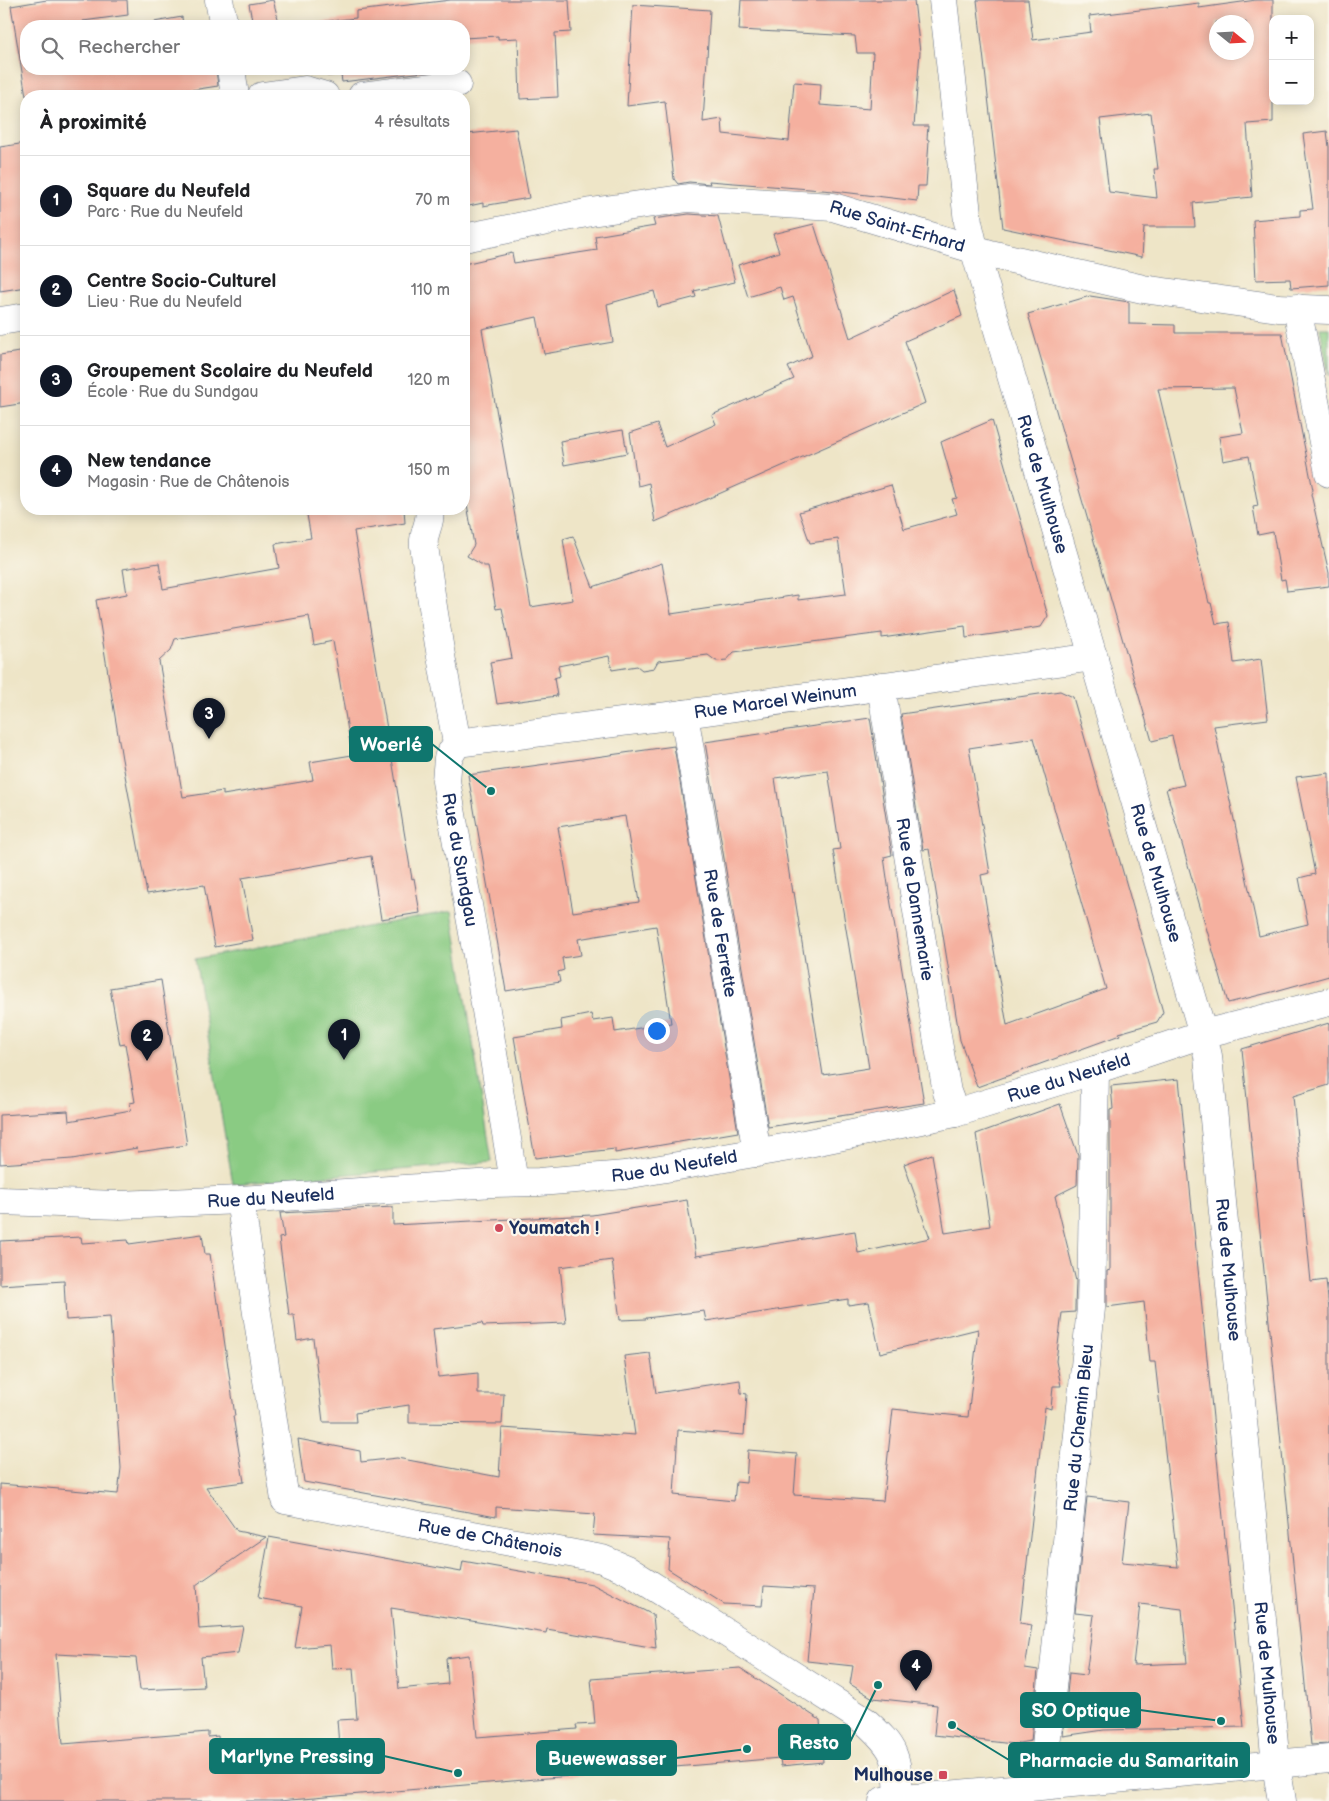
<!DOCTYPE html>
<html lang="fr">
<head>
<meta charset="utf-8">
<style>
  :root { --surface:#fff; --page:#f6f6f6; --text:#202124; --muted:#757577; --line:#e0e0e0; --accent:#111827 }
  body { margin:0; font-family:"Balsamiq Sans",sans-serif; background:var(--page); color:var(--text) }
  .controls { position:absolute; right:15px; top:15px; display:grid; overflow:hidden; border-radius:10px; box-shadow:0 2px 12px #0003 }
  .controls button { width:45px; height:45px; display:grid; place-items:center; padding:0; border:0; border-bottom:1px solid var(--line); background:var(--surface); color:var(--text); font:25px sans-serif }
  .compass { position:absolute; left:1209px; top:15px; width:45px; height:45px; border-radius:50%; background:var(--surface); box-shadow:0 2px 12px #0003; rotate:108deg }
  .you { position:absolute; left:656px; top:1030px; width:18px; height:18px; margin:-12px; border:4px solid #fff; border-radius:50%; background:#1a73e8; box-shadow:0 0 0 8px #1a73e833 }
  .badge { display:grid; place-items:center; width:32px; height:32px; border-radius:50%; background:var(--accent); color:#fff; font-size:16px; font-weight:700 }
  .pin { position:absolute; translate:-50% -41px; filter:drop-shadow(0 1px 2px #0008) }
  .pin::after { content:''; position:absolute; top:26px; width:18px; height:15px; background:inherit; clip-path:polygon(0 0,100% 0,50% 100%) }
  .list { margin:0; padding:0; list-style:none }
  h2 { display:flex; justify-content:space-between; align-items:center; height:65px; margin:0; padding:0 20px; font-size:21px }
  h2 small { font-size:16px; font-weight:400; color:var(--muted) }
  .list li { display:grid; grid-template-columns:32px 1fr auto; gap:15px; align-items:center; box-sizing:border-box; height:90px; padding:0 20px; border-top:1px solid var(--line) }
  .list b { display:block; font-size:19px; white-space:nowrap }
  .list p { margin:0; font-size:16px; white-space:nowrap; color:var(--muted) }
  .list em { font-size:16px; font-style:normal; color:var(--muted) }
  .icon { flex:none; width:28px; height:28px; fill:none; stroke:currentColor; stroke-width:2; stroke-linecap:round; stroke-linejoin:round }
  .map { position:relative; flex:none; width:1329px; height:1801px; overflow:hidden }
  .search { position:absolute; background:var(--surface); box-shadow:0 2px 12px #0003; left:20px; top:20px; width:450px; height:55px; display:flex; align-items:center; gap:12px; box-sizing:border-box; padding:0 18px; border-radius:20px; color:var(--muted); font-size:19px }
  .panel { position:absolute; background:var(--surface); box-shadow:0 2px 12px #0003; left:20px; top:90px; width:450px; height:425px; border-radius:20px }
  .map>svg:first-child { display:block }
  .green { fill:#8acb83; stroke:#527d70 }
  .building { fill:#f5b09f; fill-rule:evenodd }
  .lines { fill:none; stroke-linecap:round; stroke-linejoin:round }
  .minor-casing { stroke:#656f83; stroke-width:29 }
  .minor { stroke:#fff; stroke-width:28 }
  .poi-dot { fill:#d1495b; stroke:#fbf7ec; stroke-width:2 }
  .labels { text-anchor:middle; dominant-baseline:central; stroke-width:4.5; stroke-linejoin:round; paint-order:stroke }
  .street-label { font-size:18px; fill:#1b2f5e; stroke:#fbf7ec }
  .poi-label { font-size:18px; font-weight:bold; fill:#1b2f5e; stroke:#fbf7ec; text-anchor:start }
  .leader { fill:none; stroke:#0f766e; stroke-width:2 }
  .callout-dot { fill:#0f766e; stroke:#fbf7ec; stroke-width:2 }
  .callout { fill:#0f766e; stroke:#0f766e; stroke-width:2 }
  .callout-label { font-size:19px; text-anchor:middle; font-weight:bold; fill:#fff }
</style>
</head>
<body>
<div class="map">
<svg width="1329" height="1801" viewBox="0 0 1329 1801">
  <rect width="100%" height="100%" fill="#fbf7ec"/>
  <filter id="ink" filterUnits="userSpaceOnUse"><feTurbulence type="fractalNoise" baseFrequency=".02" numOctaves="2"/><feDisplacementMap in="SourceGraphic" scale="10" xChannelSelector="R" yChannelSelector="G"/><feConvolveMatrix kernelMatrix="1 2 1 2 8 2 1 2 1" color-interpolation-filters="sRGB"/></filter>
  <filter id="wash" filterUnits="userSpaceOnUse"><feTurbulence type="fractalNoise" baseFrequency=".0096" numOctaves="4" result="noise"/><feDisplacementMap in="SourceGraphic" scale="20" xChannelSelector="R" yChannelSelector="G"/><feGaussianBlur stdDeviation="1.12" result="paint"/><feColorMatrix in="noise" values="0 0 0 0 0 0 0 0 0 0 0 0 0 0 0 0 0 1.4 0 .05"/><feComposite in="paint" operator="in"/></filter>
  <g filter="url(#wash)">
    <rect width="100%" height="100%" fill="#eee5c7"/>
    <!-- green -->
    <path class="green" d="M1320 328H1329V376Z
      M452 911 492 1162 233 1184 195 959Z"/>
    <g id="blocks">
      <!-- building -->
      <path class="building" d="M47 0H127L128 15 83 21 84 26H26V69H216L218 86 166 94V96H26L11 6Z
        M273 0 280 26H253L249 4Z
        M451 0H569L571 32 555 33 558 97 520 99 518 38 498 39V36L464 38V26H321V22L356 18V11Z
        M741 0H914L920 52 914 126H928L927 139 929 140 926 186H918L917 201 834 191 709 181 710 184 689 182 678 184 674 179 665 101 627 106 633 5 710 10 703 122 722 119 723 134 789 141 794 82 821 84 820 105 870 109 873 53H857L855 36 739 30Z
        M977 0H1028L1033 40 1091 32 1089 16 1199 3V8L1256 0H1273V122L1247 124 1252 197 1193 203 1195 227H1144L1142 257 1003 228ZM1216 22H1246V52H1216ZM1151 113 1158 169H1154L1157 198 1109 192 1100 119Z
        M182 17 183 26H154V22Z
        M326 69H432V71L342 82 341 75 327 76Z
        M516 129 529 198 483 206V203L464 207V148L468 147 467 134Z
        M1327 131 1329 147V285L1291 288 1290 279 1256 280 1253 220 1300 216V210L1313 209 1303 134Z
        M26 143V287L0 291V147Z
        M689 214 718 216 735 282 694 291 696 297 658 307 654 291 607 304 613 342 544 354 537 317 482 329 531 607 573 600 563 539 573 536 593 587 662 563 671 614 798 595V600L846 594 838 539 810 543 799 512 891 485 904 529 957 514 952 499 957 498 941 442 992 420 1048 616 1041 627 966 638 965 626 882 638V633L734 652 727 660 716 661 708 655 658 661 654 668 642 670 637 666 612 670 609 656 558 666 560 676 554 678 557 696 497 704 490 662 512 658 502 608 496 609 488 566H484L467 556 474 545 466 498H464V264L512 253 514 263 597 250 595 236 655 226 653 219Z
        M814 224 850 338 954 290 962 316 905 341 925 403 655 522 649 483 638 486 630 433 657 424 665 447 716 424 712 415 794 379 788 367 812 356 793 297 784 300 780 287 748 297 738 265 779 252 773 234Z
        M1090 296 1129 302V324L1175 325V333H1282L1313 490 1311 494 1329 573V586L1287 591 1285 579 1281 580 1273 532 1258 535 1253 507 1258 506 1249 456 1223 461 1219 437 1243 433 1234 388 1158 389 1209 603H1211L1216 624 1229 622 1234 663 1261 659 1268 719 1214 726 1259 936 1308 924 1299 878 1315 874 1296 777 1329 773V976L1272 992 1228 1003 1166 789 1184 785 1172 736 1152 741 1028 314Z
        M26 351V403L0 407V355Z
        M623 430 627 453 564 465 560 441Z
        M306 509H404L405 523 354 531 412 879 414 878 420 913 381 919 371 856 242 878 253 940 215 947 204 885 147 894 122 759 96 600 127 594 123 569 159 563 163 589 279 568 275 544 311 538ZM309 616 314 645 333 641 352 755 310 762 313 780 223 795V791L183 797 159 661 171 650 175 639Z
        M1060 691 1073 697 1163 1012 1157 1022 1119 1033 1120 1035 977 1087 960 1040 929 849 923 850 901 714ZM1034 738 1106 989 1007 1025 981 875 990 873 969 748Z
        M870 718 892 855 884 857 889 892 924 1103 768 1127 705 742ZM828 771 840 849 833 850 869 1068 823 1075 794 892 792 893 775 778Z
        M674 746 738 1132 615 1153V1149L535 1158 514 1037 562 1029 561 1020 591 1014 593 1021 613 1018 615 1032 671 1023 656 926 578 939 581 955 562 958 564 970 558 972 560 982 506 991 468 775ZM625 816 639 902 573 912 558 827Z
        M161 980 187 1145 138 1152 137 1148 72 1159 0 1164V1115L68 1111 69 1121 131 1110 130 1103 135 1102 125 1044 120 1045 110 988Z
        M1329 1023V1085L1293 1096 1311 1282 1326 1280 1329 1310V1744L1311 1745 1242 1049Z
        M1179 1079 1244 1727 1104 1730 1063 1736 1069 1673 1086 1675 1094 1615 1075 1613 1087 1497 1129 1502 1122 1562 1178 1567 1155 1362H1150L1144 1302 1107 1307V1271L1110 1270V1110L1113 1109 1111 1086ZM1140 1604 1182 1609 1187 1663 1133 1665Z
        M1060 1104 1078 1155 1077 1185 1055 1196 1076 1281 1075 1307V1312L1062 1313 1056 1361 1061 1386H1053L1051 1409 1045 1407 1020 1623 1032 1625 1025 1668 1038 1670 1031 1741 1013 1744 934 1735 937 1705 873 1698 850 1684 853 1666 807 1661 814 1589 764 1586 762 1606 724 1604 668 1569 670 1539 593 1535 595 1514 496 1507V1517L304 1482 298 1439 360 1451 361 1462 397 1458 499 1477 502 1428 621 1436V1434L635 1435 624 1356 650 1353 656 1393 740 1380 741 1393 747 1394 744 1435 678 1430 674 1495 734 1501 736 1482 746 1483 748 1450 797 1454 794 1495 883 1501 893 1409 968 1417 978 1329 880 1353 869 1302 848 1305V1299L706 1321 704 1311 646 1318V1319L620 1320 612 1260 560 1267 566 1323 483 1326 482 1323 433 1329 438 1377 478 1373V1394H504L502 1424 409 1423V1405L355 1413 356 1422H323L313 1338 297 1341 294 1315H289L279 1238 284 1237 280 1213 393 1207V1225L592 1215 687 1200 696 1256 855 1231 858 1253 930 1238 904 1164 932 1154 945 1233 990 1226 976 1134Z
        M202 1234 205 1254H210L217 1303H219L235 1416H233L244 1482 206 1487 237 1531 266 1537 196 1585 199 1629 243 1626 238 1653 201 1657 204 1687 140 1690 136 1658 56 1654 63 1744 208 1732V1737L218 1736 219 1751 231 1750 232 1752 339 1745 337 1720 357 1719 353 1668 332 1669 330 1645 295 1648 302 1606 258 1598 269 1537 461 1572 463 1561 592 1584 653 1615 656 1648 547 1629 546 1633 391 1608 399 1689 448 1684 446 1658 469 1655 477 1737 577 1729 576 1725 595 1724 591 1679 740 1668 820 1720 823 1762 781 1766 780 1758 279 1801H0V1484L118 1494 121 1468 110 1317 66 1320 64 1281 0 1285V1241L81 1237 82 1243 128 1240 129 1244Z"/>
    </g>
  </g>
  <g filter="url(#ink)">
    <use href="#blocks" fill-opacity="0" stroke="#656f83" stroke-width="1"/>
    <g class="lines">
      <defs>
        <g id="minor">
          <path d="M219 0 224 26"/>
          <path id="s1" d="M943 0 968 222 974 248 1203 1034 1208 1056 1276 1765 1282 1801"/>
          <path d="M231 69 235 96"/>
          <path d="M262 96 305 90 325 96"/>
          <path d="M362 96 457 84"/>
          <path id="s2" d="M464 238 591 212 688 198 833 207 990 254 1143 289 1278 308 1329 310"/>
          <path d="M1297 308 1329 473"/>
          <path d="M0 321 26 317"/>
          <path id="s3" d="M429 509C432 523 422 533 424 546 433 612 444 677 457 743L448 758 446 781 478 961 514 1182"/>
          <path id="s4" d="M881 686 938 1042 947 1092 955 1113"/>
          <path id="s5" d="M684 714 757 1153"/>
          <path id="s6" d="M457 743 684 714 1094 657"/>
          <path id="s7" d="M240 1200 285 1500 602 1559 626 1569 865 1721C897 1750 897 1756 899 1799"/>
          <path id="s8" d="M0 1201 119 1205 240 1200 493 1183 539 1182 625 1175 789 1147 955 1113 1095 1070 1203 1034 1329 1002"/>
          <path id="s9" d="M1042 1785 1091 1308 1095 1070"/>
          <path d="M883 1801 1329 1759"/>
        </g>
      </defs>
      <!-- minor casing -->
      <use href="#minor" class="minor-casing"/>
      <!-- minor -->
      <use href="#minor" class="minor"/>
    </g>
  </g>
  <!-- markers -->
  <g class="poi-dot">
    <circle cx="499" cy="1228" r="5"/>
    <rect x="938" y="1770" width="10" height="10" rx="2.5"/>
  </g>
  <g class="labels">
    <!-- street labels -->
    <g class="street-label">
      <text stroke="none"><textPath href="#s2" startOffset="440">Rue Saint-Erhard</textPath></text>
      <text stroke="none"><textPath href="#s1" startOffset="496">Rue de Mulhouse</textPath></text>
      <text stroke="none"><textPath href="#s6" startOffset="321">Rue Marcel Weinum</textPath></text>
      <text stroke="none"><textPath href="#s3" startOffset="358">Rue du Sundgau</textPath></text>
      <text stroke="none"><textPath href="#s1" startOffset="901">Rue de Mulhouse</textPath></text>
      <text stroke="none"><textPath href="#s4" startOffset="216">Rue de Dannemarie</textPath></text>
      <text stroke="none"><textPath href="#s5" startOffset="222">Rue de Ferrette</textPath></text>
      <text stroke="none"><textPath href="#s8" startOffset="1081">Rue du Neufeld</textPath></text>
      <text stroke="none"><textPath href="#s8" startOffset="676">Rue du Neufeld</textPath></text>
      <text stroke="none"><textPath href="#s8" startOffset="271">Rue du Neufeld</textPath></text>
      <text stroke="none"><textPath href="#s1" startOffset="1306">Rue de Mulhouse</textPath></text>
      <text stroke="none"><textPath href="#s9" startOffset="359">Rue du Chemin Bleu</textPath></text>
      <text stroke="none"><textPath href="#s7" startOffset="512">Rue de Châtenois</textPath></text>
      <text stroke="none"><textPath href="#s1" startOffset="1711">Rue de Mulhouse</textPath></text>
    </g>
    <!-- poi labels -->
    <g class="poi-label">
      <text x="509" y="1228">Youmatch !</text>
      <text x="933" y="1775" text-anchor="end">Mulhouse</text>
    </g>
  </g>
  <!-- callouts -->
  <path class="leader" d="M491 791L432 744M1221 1721L1140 1710M878 1685L850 1742M458 1773L384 1756M747 1749L676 1758M952 1725L1009 1760"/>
  <g class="callout-dot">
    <circle cx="491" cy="791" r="5"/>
    <circle cx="1221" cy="1721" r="5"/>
    <circle cx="878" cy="1685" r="5"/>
    <circle cx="458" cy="1773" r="5"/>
    <circle cx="747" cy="1749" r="5"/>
    <circle cx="952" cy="1725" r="5"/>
  </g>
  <g class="callout">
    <rect x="350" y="727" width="82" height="34" rx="5"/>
    <rect x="1021" y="1693" width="119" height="34" rx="5"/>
    <rect x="779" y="1725" width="71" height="34" rx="5"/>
    <rect x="210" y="1739" width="174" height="34" rx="5"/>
    <rect x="537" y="1741" width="139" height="34" rx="5"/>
    <rect x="1009" y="1743" width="240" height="34" rx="5"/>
  </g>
  <g class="callout-label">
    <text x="391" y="751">Woerlé</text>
    <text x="1081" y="1717">SO Optique</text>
    <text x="814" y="1749">Resto</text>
    <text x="297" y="1763">Mar'lyne Pressing</text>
    <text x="607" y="1765">Buewewasser</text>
    <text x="1129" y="1767">Pharmacie du Samaritain</text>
  </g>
</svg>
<div class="controls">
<button>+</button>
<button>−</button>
</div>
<svg class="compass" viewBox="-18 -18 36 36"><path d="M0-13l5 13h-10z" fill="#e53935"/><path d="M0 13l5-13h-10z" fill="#757577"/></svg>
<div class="you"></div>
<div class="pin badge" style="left:344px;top:1060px">1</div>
<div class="pin badge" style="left:147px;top:1061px">2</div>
<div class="pin badge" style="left:209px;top:739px">3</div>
<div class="pin badge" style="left:916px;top:1691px">4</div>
<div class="search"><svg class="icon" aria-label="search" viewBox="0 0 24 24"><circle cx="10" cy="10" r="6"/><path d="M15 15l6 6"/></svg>Rechercher</div>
<section class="panel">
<h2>À proximité<small>4 résultats</small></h2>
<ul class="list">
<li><span class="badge">1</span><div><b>Square du Neufeld</b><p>Parc · Rue du Neufeld</p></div><em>70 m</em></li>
<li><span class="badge">2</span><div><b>Centre Socio-Culturel</b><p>Lieu · Rue du Neufeld</p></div><em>110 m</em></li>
<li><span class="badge">3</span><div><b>Groupement Scolaire du Neufeld</b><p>École · Rue du Sundgau</p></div><em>120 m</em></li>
<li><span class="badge">4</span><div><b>New tendance</b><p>Magasin · Rue de Châtenois</p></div><em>150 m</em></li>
</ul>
</section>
</div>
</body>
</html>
